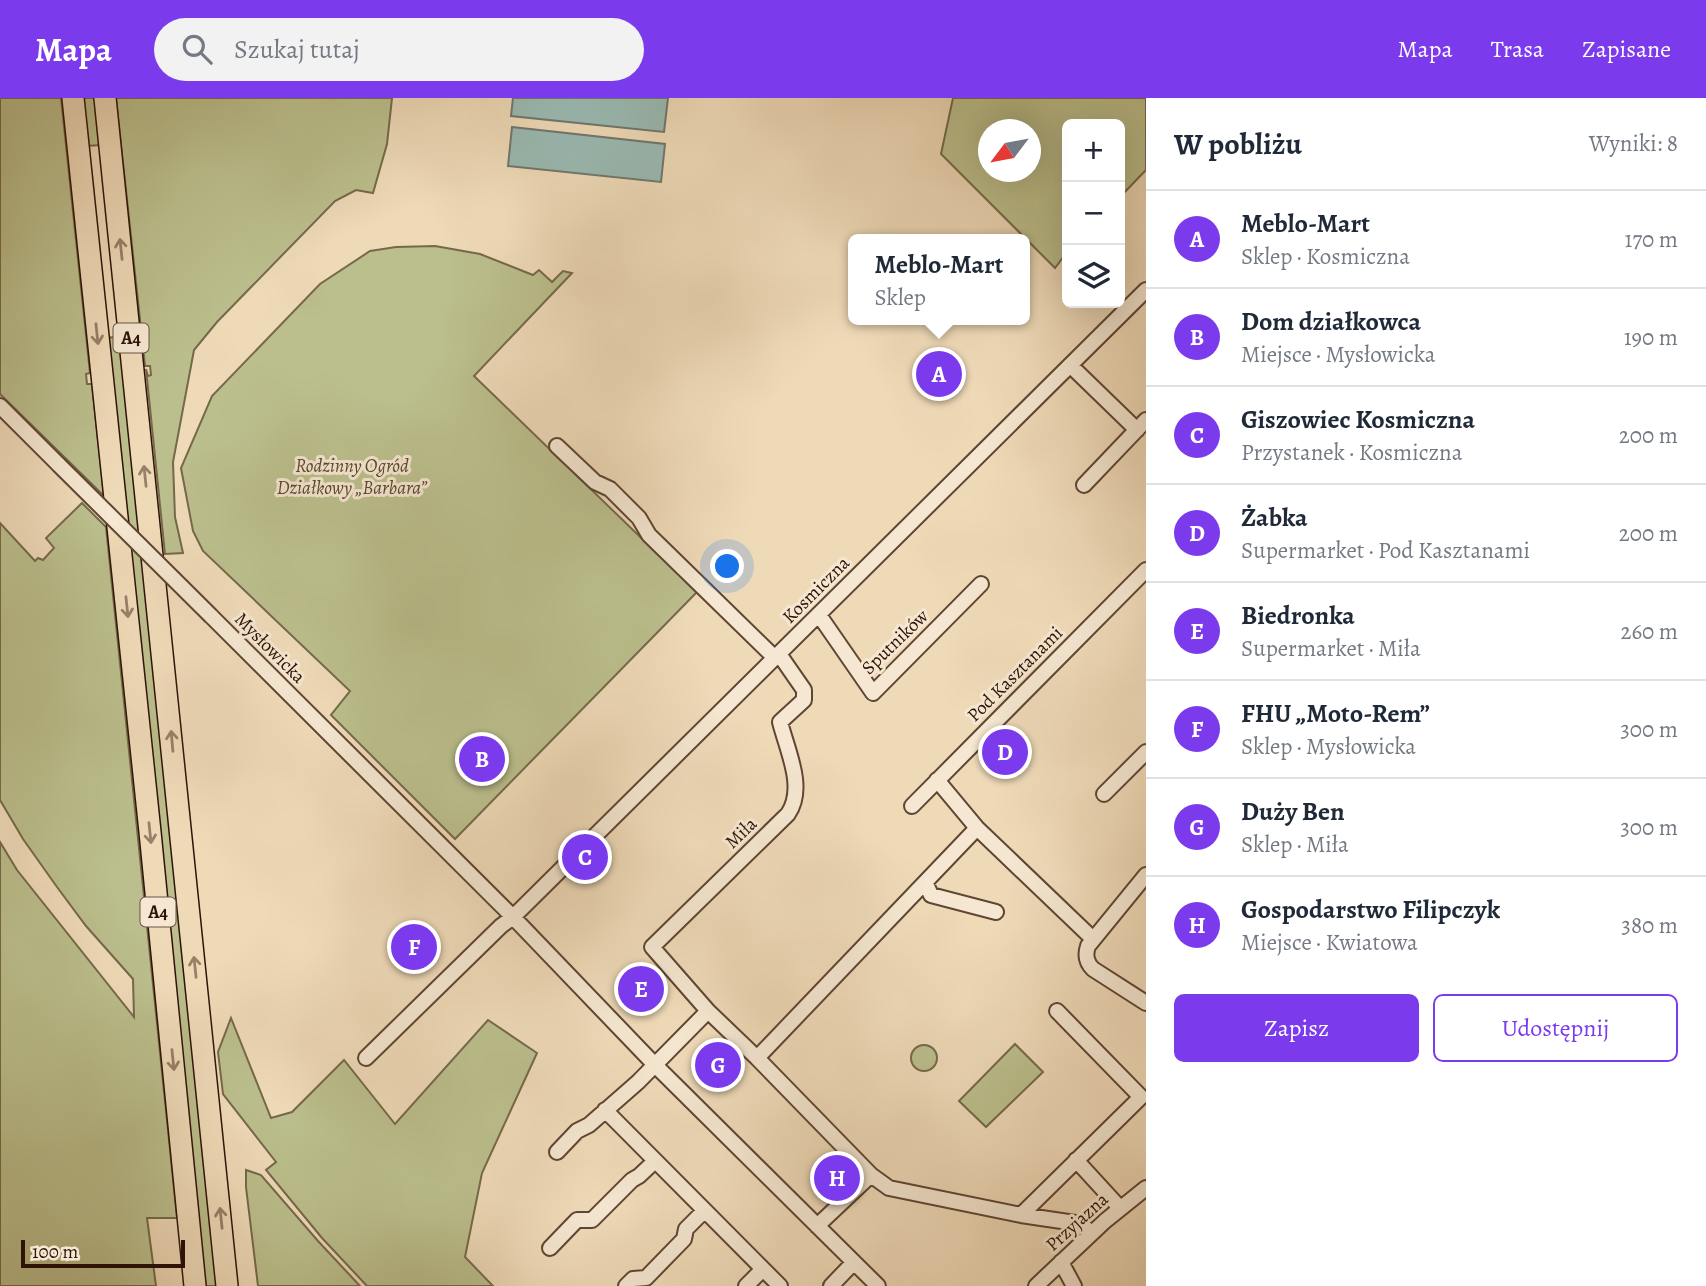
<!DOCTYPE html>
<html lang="pl">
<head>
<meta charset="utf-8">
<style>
  :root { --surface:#fff; --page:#f2f2f3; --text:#1f2937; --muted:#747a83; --line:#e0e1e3; --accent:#7c3aed }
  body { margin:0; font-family:Alegreya,serif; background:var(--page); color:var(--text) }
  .controls { position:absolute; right:21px; top:21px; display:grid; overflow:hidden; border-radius:10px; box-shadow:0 7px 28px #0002 }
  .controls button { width:63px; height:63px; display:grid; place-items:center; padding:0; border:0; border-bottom:2px solid var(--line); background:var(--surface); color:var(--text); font:35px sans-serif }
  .compass { position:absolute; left:978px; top:21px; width:63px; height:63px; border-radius:50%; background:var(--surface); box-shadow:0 7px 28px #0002; rotate:238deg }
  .scale { position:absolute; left:21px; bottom:18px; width:164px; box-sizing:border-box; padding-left:7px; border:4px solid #2f1307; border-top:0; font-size:19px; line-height:24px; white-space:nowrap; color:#2f1307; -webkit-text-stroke:5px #f5e7d1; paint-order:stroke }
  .you { position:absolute; left:728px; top:469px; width:24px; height:24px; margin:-18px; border:5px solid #fff; border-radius:50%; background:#1a73e8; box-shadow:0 0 0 10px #1a73e833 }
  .badge { display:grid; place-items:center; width:46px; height:46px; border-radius:50%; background:var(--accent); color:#fff; font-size:23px; font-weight:700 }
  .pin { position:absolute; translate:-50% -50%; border:4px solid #fff; box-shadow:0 2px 7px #0006 }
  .popup { position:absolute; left:848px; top:136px; width:182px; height:91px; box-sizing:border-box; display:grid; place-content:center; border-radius:10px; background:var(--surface); filter:drop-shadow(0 2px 5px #0005); font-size:23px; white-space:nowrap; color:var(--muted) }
  .popup b { font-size:26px; color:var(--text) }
  .popup::after { content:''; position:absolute; left:50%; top:100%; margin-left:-14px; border:14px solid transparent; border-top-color:var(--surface) }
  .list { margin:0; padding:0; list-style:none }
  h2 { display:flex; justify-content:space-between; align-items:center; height:91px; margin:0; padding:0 28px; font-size:30px }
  h2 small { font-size:23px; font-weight:400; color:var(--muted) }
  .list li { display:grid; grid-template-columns:46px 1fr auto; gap:21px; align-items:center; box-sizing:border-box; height:98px; padding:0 28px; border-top:2px solid var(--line) }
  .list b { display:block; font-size:26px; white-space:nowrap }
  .list p { margin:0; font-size:23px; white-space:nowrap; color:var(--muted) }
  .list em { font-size:23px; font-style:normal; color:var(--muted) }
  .actions { display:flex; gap:14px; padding:21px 28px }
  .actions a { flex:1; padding:16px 0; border:2px solid var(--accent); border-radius:10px; text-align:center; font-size:24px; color:var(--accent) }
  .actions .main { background:var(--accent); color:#fff }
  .icon { flex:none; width:38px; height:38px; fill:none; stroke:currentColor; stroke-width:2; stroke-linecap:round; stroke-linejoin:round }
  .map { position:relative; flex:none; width:1146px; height:1188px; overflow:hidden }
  header { display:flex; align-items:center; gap:42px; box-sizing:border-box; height:98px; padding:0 35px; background:var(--accent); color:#fff }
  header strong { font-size:33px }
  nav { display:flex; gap:38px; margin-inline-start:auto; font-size:24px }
  .search { width:490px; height:63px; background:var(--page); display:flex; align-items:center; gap:18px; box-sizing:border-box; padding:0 24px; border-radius:38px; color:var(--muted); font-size:26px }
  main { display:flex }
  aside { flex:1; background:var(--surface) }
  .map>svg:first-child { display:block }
  .green { fill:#bbbf8d; stroke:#75694a; stroke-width:2; fill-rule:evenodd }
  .water { fill:#9abab3; stroke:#6f776e; stroke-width:2 }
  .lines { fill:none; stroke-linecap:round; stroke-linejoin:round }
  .minor-casing { stroke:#5f4533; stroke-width:18 }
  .highway-casing { stroke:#2f1307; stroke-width:24 }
  .minor { stroke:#f5e7d1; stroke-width:14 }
  .highway { stroke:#efdab8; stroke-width:21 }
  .minor-bridge-casing { stroke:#5f4533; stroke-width:18; stroke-linecap:butt }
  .minor-bridge { stroke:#f5e7d1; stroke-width:14 }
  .oneway { stroke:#998068 }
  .labels { text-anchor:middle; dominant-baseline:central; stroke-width:6; stroke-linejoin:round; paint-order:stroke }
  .shield { fill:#f5e7d1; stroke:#6a5344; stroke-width:2 }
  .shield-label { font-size:18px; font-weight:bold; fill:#2f1307 }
  .park-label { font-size:19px; font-style:italic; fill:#59472f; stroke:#f5e7d1 }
  .street-label { font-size:19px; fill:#2f1307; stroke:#f5e7d1 }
</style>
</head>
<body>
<header>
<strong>Mapa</strong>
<div class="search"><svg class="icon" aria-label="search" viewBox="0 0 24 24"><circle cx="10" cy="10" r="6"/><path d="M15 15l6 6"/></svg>Szukaj tutaj</div>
<nav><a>Mapa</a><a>Trasa</a><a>Zapisane</a></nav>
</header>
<main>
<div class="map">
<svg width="1146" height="1188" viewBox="0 0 1146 1188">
  <rect width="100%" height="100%" fill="#efdab8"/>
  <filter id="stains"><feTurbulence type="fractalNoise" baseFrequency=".00286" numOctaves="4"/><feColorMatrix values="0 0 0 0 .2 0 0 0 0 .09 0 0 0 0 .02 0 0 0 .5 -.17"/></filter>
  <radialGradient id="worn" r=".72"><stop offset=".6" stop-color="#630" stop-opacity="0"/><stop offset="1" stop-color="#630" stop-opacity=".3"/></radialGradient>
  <!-- green -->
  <path class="green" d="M0 0H61L90 275 86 276 87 286H92L104 398 0 296Z
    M80 0H97L102 47 85 48Z
    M116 0H392L387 46 373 95 356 92 335 103 217 224 194 252 173 364 175 419 183 455 165 456 146 271 148 278 151 277 150 268H145Z
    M953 0H1146V72L1120 99V26H1067V154L1055 170 941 56ZM988 32H1030V74H988Z
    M435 148 480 156 533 177 539 172 552 184 563 173 572 175 474 278 697 494 455 741 331 617 350 593 203 453 193 433 181 370 212 298 320 186 370 153 396 149Z
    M124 238 221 1188H203L106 240Z
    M82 405 106 429 177 1120H147L156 1188H0V744L17 772 134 919 133 881 86 828 57 789 23 741 0 702V425L35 463 38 460 43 462 54 450 46 440Z
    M231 920 271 1020 292 1014 344 962 395 1026 488 922 537 955 482 1075 465 1159 493 1188H367L322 1140 266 1072 276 1064 223 996 218 954Z
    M1015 946 1043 974 986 1029 959 1003Z
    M911 960a13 13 0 1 1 26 0a13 13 0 1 1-26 0Z
    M246 1072 261 1077 318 1143 360 1188H258L246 1089Z"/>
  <!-- water -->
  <path class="water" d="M513 0H668L664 34 511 18Z
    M512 29 665 46 661 84 508 68Z"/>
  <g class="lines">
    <defs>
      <path id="minor" d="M1070 267 1137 332
        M0 308 59 367
        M557 348 595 384 610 391 639 420 649 437 775 560
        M1084 387 1146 322
        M819 517 873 595 981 486
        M211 518 513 819 655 967 878 1188
        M779 556 804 592V602L780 624C787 652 806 690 788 716L652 849 708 913 757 960 977 730
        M937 682 977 730 1093 841
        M1104 696 1146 654
        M912 708 1146 472
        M1146 777 1088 848C1085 857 1086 864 1093 871L1146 905
        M926 786 931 797 996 814
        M366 960 501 828 513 819 1146 192
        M757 960 871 1077 889 1090 1021 1117 1075 1125 1092 1134
        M605 1012 780 1188
        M557 1054 577 1033 589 1027 638 984 708 913
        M1076 1062 1120 1110
        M1021 1117 1141 999 1057 913
        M817 1128 871 1077
        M550 1150 577 1122H592L632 1082 639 1078 655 1063
        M1061 1164 1074 1188
        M626 1188 633 1181 646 1180 684 1141 686 1131 704 1113
        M746 1188 762 1172
        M831 1188 854 1164
        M1036 1188 1105 1123 1146 1090"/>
      <path id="highway" d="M73 0 150 734 195 1188
        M105 0 227 1188"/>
    </defs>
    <!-- minor casing -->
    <use href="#minor" class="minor-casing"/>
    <!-- highway casing -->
    <use href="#highway" class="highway-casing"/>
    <!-- minor -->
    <use href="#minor" class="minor"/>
    <!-- highway -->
    <use href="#highway" class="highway"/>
    <defs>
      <path id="minor-bridge" d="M59 367 211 518"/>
    </defs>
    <!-- minor-bridge casing -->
    <use href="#minor-bridge" class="minor-bridge-casing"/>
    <!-- minor-bridge -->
    <use href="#minor-bridge" class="minor-bridge"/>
  </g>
  <!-- one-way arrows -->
  <defs><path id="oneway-shaft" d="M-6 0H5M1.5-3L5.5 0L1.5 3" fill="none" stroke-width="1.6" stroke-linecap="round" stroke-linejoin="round" transform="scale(1.75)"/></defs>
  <g class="oneway">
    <use href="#oneway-shaft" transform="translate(121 151) rotate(-96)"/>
    <use href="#oneway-shaft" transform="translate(97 236) rotate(84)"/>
    <use href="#oneway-shaft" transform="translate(145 378) rotate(-96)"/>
    <use href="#oneway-shaft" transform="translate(127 509) rotate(84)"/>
    <use href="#oneway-shaft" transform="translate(172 643) rotate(-95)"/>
    <use href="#oneway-shaft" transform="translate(150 735) rotate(84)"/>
    <use href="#oneway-shaft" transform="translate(195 869) rotate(-96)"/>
    <use href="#oneway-shaft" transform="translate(173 962) rotate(84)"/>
    <use href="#oneway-shaft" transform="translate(221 1120) rotate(-96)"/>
  </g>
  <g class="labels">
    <!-- shield labels -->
    <g class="shield">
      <rect x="113.5" y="225.5" width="35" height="29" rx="5"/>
      <rect x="140.5" y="799.5" width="35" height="29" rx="5"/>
    </g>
    <g class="shield-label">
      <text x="131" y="240">A4</text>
      <text x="158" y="814">A4</text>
    </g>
    <!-- park labels -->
    <g class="park-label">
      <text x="352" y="368">Rodzinny Ogród<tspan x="352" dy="22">Działkowy „Barbara”</tspan></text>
    </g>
    <!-- street labels -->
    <g class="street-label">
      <text transform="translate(816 492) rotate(-45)">Kosmiczna</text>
      <text transform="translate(895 544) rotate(-44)">Sputników</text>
      <text transform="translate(270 550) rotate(45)">Mysłowicka</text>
      <text transform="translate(1015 576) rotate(-45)">Pod Kasztanami</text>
      <text transform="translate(741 735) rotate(-44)">Miła</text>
      <text transform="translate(1077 1124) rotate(-42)">Przyjazna</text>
    </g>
  </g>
  <rect width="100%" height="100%" filter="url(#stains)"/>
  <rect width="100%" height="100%" fill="url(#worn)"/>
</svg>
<div class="controls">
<button>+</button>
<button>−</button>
<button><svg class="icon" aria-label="layers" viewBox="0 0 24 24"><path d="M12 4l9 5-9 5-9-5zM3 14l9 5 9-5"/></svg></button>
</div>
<svg class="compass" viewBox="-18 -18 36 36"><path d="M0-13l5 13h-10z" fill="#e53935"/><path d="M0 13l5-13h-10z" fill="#747a83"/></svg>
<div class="scale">100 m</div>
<div class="you"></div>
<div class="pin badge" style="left:939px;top:276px">A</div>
<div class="popup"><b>Meblo-Mart</b>Sklep</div>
<div class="pin badge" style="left:482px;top:661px">B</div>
<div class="pin badge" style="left:585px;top:759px">C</div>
<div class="pin badge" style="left:1005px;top:654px">D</div>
<div class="pin badge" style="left:641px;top:891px">E</div>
<div class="pin badge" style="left:414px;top:849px">F</div>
<div class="pin badge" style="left:718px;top:967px">G</div>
<div class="pin badge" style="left:837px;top:1080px">H</div>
</div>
<aside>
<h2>W pobliżu<small>Wyniki: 8</small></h2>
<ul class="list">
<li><span class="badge">A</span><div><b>Meblo-Mart</b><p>Sklep · Kosmiczna</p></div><em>170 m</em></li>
<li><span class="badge">B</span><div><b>Dom działkowca</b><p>Miejsce · Mysłowicka</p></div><em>190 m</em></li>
<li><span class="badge">C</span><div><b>Giszowiec Kosmiczna</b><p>Przystanek · Kosmiczna</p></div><em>200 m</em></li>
<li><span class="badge">D</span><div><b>Żabka</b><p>Supermarket · Pod Kasztanami</p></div><em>200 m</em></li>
<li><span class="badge">E</span><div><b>Biedronka</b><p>Supermarket · Miła</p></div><em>260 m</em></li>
<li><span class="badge">F</span><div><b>FHU „Moto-Rem”</b><p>Sklep · Mysłowicka</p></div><em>300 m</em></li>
<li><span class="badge">G</span><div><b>Duży Ben</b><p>Sklep · Miła</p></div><em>300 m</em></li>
<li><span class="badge">H</span><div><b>Gospodarstwo Filipczyk</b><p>Miejsce · Kwiatowa</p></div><em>380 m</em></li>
</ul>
<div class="actions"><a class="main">Zapisz</a><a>Udostępnij</a></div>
</aside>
</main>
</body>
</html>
